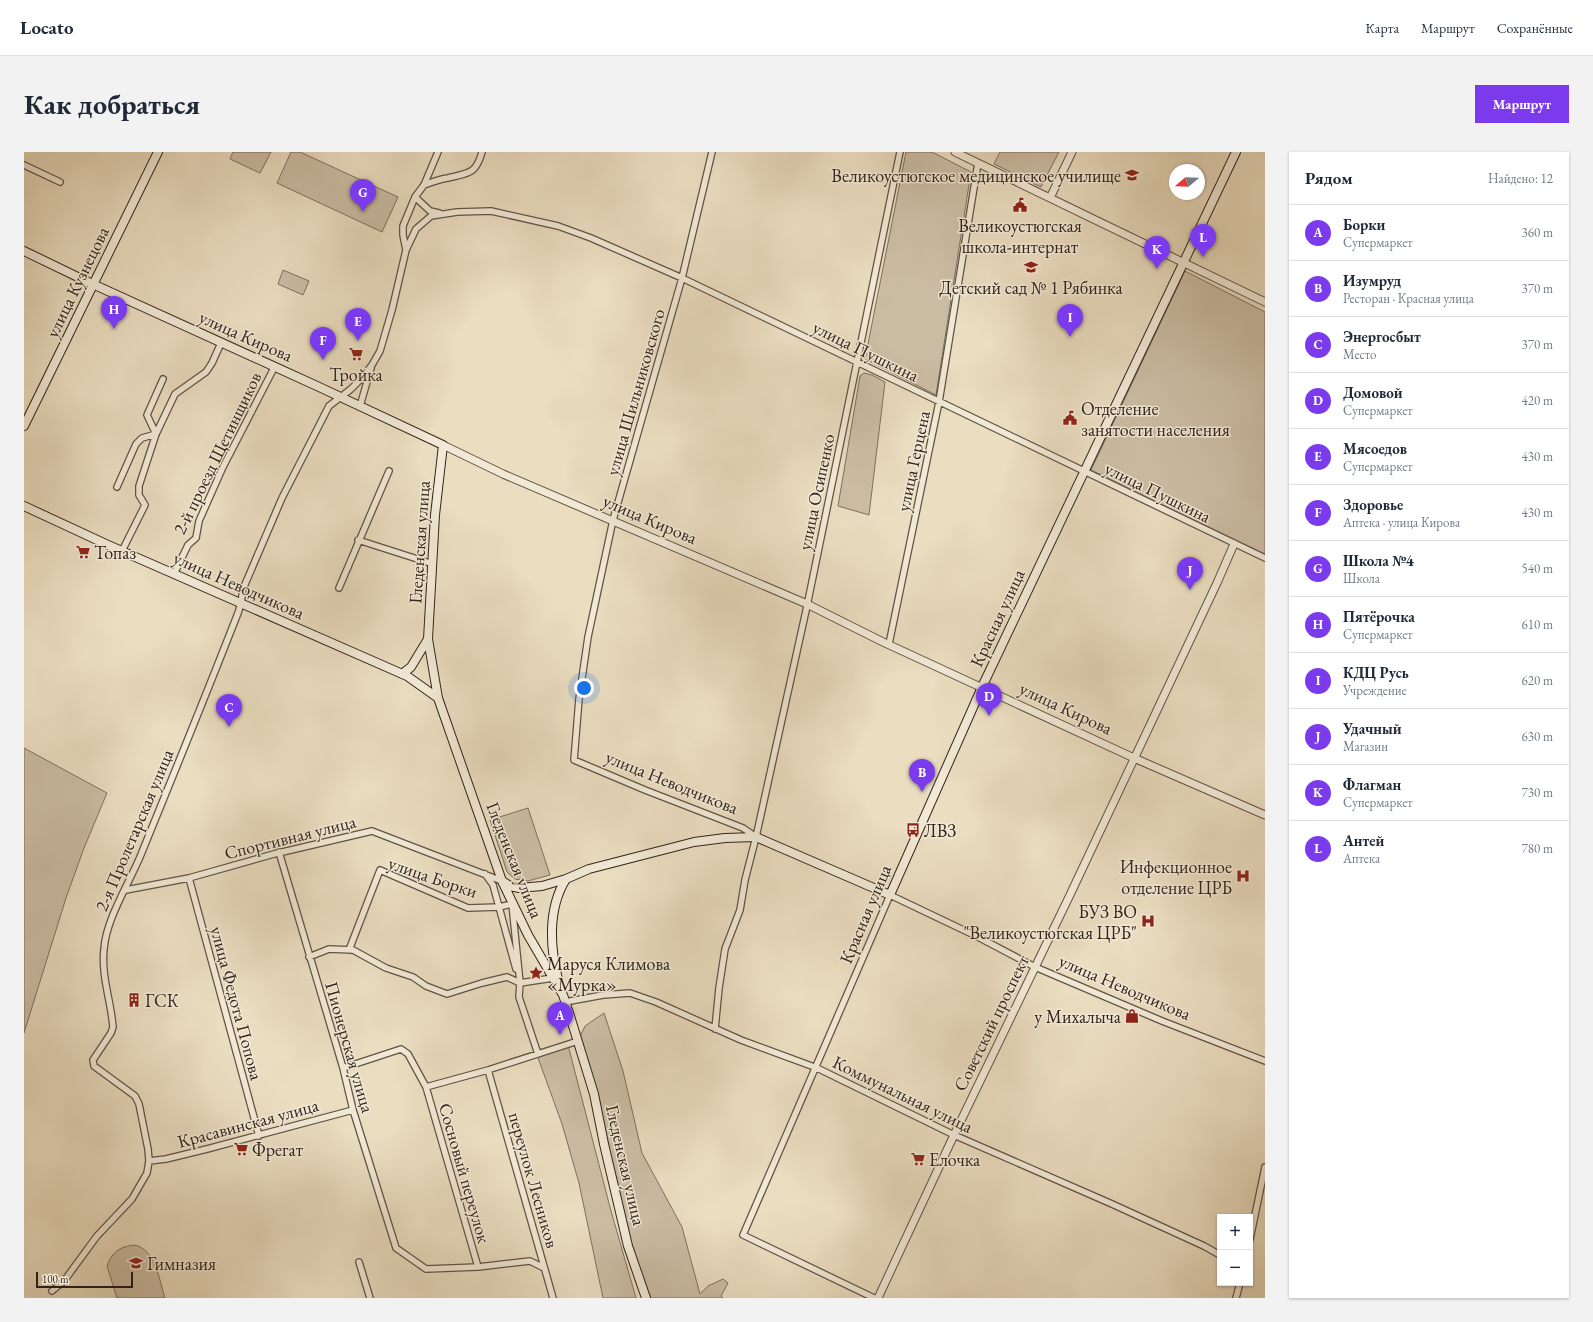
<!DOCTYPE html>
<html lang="ru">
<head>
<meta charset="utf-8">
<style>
  :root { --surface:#fff; --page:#f2f2f3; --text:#1f2937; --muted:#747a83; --line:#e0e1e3; --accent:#7c3aed }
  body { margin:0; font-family:"EB Garamond",serif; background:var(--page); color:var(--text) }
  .controls { position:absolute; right:12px; bottom:12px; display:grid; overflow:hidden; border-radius:0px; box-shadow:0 1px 3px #0004 }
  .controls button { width:36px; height:36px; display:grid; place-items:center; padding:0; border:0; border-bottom:1px solid var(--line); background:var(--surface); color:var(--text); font:20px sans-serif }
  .compass { position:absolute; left:1145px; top:12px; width:36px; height:36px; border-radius:50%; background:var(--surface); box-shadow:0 1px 3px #0004; rotate:251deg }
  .scale { position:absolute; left:12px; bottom:10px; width:97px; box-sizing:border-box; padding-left:4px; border:2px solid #32231a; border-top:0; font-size:11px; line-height:14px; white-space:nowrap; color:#32231a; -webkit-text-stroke:3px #f1e9d6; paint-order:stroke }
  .you { position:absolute; left:560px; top:536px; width:14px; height:14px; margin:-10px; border:3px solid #fff; border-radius:50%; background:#1a73e8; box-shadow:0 0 0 6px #1a73e833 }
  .badge { display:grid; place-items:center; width:26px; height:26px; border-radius:50%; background:var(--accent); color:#fff; font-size:13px; font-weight:700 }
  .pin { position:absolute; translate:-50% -33px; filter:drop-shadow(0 1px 2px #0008) }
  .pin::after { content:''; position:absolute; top:21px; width:14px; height:12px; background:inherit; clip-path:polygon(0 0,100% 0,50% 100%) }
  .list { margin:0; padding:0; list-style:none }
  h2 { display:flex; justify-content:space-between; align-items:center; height:52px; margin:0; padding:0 16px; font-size:17px }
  h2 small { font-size:13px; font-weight:400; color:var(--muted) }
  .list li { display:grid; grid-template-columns:26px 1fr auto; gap:12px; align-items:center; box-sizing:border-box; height:56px; padding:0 16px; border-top:1px solid var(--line) }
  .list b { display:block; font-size:15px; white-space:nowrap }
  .list p { margin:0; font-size:13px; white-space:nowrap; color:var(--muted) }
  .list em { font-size:13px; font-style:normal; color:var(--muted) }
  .map { position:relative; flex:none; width:1241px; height:1146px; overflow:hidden; border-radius:0px }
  header { display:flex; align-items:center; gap:24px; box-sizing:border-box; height:56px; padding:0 20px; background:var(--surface); border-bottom:1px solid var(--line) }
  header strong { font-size:19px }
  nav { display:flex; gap:22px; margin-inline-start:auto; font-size:14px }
  .intro { display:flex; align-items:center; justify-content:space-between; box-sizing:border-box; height:96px; padding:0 24px }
  h1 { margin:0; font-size:28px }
  .button { padding:10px 18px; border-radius:0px; background:var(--accent); color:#fff; font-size:14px; font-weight:700 }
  main { display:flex; gap:24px; padding:0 24px }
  aside { flex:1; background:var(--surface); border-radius:0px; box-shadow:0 1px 3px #0004 }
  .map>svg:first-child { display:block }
  .green { fill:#cbbda4; stroke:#7e705f }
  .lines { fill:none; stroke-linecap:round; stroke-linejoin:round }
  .minor-casing { stroke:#605244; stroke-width:8 }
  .tertiary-casing { stroke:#605244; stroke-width:9 }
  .secondary-casing { stroke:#32231a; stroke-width:10 }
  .minor { stroke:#f1e9d6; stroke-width:5.5 }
  .tertiary { stroke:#f1e9d6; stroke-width:7 }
  .secondary { stroke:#f1e9d6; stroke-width:8 }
  .labels { text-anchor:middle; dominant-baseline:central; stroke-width:3; stroke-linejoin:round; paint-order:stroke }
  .poi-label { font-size:18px; fill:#32231a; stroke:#f1e9d6; text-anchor:start }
  .street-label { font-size:18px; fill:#32231a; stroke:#f1e9d6 }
</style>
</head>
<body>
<header>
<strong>Locato</strong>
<nav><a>Карта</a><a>Маршрут</a><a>Сохранённые</a></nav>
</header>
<div class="intro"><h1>Как добраться</h1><a class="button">Маршрут</a></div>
<main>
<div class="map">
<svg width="1241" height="1146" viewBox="0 0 1241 1146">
  <rect width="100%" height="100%" fill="#eaddc0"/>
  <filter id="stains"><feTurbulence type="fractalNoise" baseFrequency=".005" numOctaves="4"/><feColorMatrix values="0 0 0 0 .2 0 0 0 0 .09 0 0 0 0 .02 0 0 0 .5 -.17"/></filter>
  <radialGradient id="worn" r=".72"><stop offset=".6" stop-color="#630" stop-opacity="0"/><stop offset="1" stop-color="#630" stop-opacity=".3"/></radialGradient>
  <!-- green -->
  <path class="green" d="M209 0H247L236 21 206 7Z
    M267 0H276L374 45 358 80 253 31Z
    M882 0H908L947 20 912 243 841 207Z
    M976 0H1035L1017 35 970 12Z
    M259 118 285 129 279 143 254 132Z
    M1161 119 1241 160V403L1067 318Z
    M840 221 848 223 861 230 845 363 814 354 835 230 836 224Z
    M0 596 83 641 60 696 42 746 0 881Z
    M504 656 526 723 504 729 491 727 483 720 466 668Z
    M580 861 599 919 618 1001 658 1075 676 1142 684 1134 699 1127 704 1131 697 1144 699 1146H623L614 1123 554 889 561 874Z
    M544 893 587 1059 612 1146H579L555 1031 538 972 513 903Z
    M110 1093C132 1097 135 1128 141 1146H93L83 1114C88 1100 95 1095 110 1093Z"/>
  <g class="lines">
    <defs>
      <path id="minor" d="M688 0 658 126 589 368 564 485 555 547 550 608 621 638 719 676 732 685
        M0 13 36 30
        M400 33C408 30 416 27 424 26 445 21 452 22 458 0
        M391 45 406 59 415 61
        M382 98 392 77 407 64 433 60 467 59 534 74 567 86 658 126 1241 406
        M336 254 347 216
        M93 335 112 292 118 286 132 282 123 263 139 227
        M334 388 409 412
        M98 399 121 353 115 343V334L132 282 151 242 182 220 188 211 197 191
        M150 422 164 393 172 386 175 369 199 315 251 214
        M315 436 365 319
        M865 492 915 250 954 11
        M255 700 319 916 329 958 372 1096 402 1117 454 1115 506 1109 520 1116
        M461 722 469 733 492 817
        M165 726 235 984
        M102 738 165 726 250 702 348 679 478 729
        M325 798 356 718 444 756 475 755 488 752 496 831 495 845 514 902
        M285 805 305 797 329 798 362 816 389 825 402 834 423 842 458 831 483 825 496 831 529 826
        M541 850 579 843 606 841 632 850 717 888 793 916 930 983 1088 1052 1180 1094 1196 1103
        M691 877 695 836 701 797 716 758 721 728 732 685 783 454 876 0
        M319 916 377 897 384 902 402 935 464 918 554 889
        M464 918 529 1146
        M402 935 454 1115
        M125 1009 142 1007 183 997 329 958
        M1226 1087 1241 1015
        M335 1110 346 1146
        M28 1139 40 1129 73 1084 108 1047 123 1021 125 1009 124 997 115 952 111 944 70 914 69 908 87 881 89 875C87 849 77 824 80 797 82 768 104 733 116 705 149 624 182 543 214 461L217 451 219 437 258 346 305 254 327 237 339 225 348 213 356 199 368 158 382 98 379 83V74L391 45 400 33 414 0
        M850 1146 719 1083 866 743 952 784 1011 815 1138 869 1241 909
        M1212 1146 1216 1131"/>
      <path id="tertiary" d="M931 0 1241 150
        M1026 46 1048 0
        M419 293 479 322 783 452 859 490 1110 606 1241 663
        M854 1146 930 983 1045 745 1193 431 1210 392"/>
      <path id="secondary" d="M0 99 62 129 293 234 419 293 411 363 404 487 414 546 478 729 504 783 539 843 546 864 570 942 580 992 604 1094 622 1146
        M0 274 134 0
        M0 354 84 393 383 524 414 546
        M378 522 387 515 404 487
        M478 729 486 734 495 736 518 734 542 727 565 717 670 690 701 686 732 685 866 743 958 535 1212 0
        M535 831C526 798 523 757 542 727"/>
    </defs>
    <!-- minor casing -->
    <use href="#minor" class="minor-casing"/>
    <!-- tertiary casing -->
    <use href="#tertiary" class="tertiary-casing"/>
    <!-- secondary casing -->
    <use href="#secondary" class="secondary-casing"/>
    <!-- minor -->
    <use href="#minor" class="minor"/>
    <!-- tertiary -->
    <use href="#tertiary" class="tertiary"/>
    <!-- secondary -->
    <use href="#secondary" class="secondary"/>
  </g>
  <!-- icons -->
  <defs>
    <symbol id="university-bare" viewBox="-9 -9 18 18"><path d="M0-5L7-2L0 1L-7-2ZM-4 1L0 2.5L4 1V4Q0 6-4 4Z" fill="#8f2418" stroke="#f1e9d6" stroke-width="2.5" paint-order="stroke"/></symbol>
    <symbol id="civic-bare" viewBox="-9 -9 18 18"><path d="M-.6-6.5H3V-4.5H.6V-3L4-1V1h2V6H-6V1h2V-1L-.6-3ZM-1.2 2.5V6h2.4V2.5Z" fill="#8f2418" stroke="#f1e9d6" stroke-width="2.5" paint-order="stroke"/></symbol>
    <symbol id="school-bare" viewBox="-9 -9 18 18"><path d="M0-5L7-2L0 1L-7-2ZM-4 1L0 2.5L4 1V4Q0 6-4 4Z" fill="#8f2418" stroke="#f1e9d6" stroke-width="2.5" paint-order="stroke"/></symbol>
    <symbol id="supermarket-bare" viewBox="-9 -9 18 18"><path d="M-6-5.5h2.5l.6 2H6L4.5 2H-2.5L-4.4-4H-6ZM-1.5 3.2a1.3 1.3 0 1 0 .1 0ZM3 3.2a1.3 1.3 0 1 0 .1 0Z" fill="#8f2418" stroke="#f1e9d6" stroke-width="2.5" paint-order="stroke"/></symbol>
    <symbol id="bus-bare" viewBox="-9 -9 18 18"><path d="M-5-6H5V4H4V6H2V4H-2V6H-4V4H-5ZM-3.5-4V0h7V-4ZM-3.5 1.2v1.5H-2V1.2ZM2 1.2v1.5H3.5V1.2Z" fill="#8f2418" stroke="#f1e9d6" stroke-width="2.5" paint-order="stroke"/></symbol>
    <symbol id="hospital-bare" viewBox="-9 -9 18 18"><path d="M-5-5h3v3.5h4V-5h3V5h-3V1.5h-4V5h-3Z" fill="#8f2418" stroke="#f1e9d6" stroke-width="2.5" paint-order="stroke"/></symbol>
    <symbol id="sight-bare" viewBox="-9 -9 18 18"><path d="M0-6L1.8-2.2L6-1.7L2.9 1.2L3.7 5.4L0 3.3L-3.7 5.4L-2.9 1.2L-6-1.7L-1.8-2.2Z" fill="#8f2418" stroke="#f1e9d6" stroke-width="2.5" paint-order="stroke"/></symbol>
    <symbol id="building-bare" viewBox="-9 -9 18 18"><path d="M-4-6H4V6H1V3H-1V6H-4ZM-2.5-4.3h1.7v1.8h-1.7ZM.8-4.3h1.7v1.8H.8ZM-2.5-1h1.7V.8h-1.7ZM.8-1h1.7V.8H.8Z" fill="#8f2418" stroke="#f1e9d6" stroke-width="2.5" paint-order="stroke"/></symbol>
    <symbol id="shop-bare" viewBox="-9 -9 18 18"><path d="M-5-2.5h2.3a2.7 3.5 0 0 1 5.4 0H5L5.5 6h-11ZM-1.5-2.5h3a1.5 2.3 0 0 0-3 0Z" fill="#8f2418" stroke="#f1e9d6" stroke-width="2.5" paint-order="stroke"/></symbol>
  </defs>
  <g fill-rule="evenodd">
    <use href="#university-bare" x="1098" y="13" width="20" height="20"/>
    <use href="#civic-bare" x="986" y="43" width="20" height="20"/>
    <use href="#school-bare" x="997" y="105" width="20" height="20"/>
    <use href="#supermarket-bare" x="322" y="192" width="20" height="20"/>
    <use href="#civic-bare" x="1036" y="256" width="20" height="20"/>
    <use href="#supermarket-bare" x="49" y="390" width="20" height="20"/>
    <use href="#bus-bare" x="879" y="668" width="20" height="20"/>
    <use href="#hospital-bare" x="1209" y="714" width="20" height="20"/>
    <use href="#hospital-bare" x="1114" y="759" width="20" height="20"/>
    <use href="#sight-bare" x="502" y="811" width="20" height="20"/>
    <use href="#building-bare" x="100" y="838" width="20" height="20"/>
    <use href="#shop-bare" x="1098" y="854" width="20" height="20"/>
    <use href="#supermarket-bare" x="207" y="987" width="20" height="20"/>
    <use href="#supermarket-bare" x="884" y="997" width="20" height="20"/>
    <use href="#school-bare" x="102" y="1101" width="20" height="20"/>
  </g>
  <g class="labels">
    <!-- poi labels -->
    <g class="poi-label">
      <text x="1097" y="23" text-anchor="end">Великоустюгское медицинское училище</text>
      <text x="996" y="73" text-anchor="middle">Великоустюгская<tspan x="996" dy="21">школа-интернат</tspan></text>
      <text x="1007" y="135" text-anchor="middle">Детский сад № 1 Рябинка</text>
      <text x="332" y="222" text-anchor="middle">Тройка</text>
      <text x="1057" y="256">Отделение<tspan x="1057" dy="21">занятости населения</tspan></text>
      <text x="70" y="400">Топаз</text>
      <text x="900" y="678">ЛВЗ</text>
      <text x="1208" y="714" text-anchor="end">Инфекционное<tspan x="1208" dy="21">отделение ЦРБ</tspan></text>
      <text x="1113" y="759" text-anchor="end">БУЗ ВО<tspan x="1113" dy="21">"Великоустюгская ЦРБ"</tspan></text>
      <text x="523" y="811">Маруся Климова<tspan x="523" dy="21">«Мурка»</tspan></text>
      <text x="121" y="848">ГСК</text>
      <text x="1097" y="864" text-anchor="end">у Михалыча</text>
      <text x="228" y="997">Фрегат</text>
      <text x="905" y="1007">Елочка</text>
      <text x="123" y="1111">Гимназия</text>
    </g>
    <!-- street labels -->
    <g class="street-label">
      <text transform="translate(53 130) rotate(-64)">улица Кузнецова</text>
      <text transform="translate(222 184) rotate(24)">улица Кирова</text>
      <text transform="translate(842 199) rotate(26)">улица Пушкина</text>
      <text transform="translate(611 240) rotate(-74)">улица Шильниковского</text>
      <text transform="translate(193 301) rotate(-64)">2-й проезд Щетинщиков</text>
      <text transform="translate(889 309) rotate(-78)">улица Герцена</text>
      <text transform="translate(792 340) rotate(-78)">улица Осипенко</text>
      <text transform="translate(1134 340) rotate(26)">улица Пушкина</text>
      <text transform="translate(626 367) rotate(23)">улица Кирова</text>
      <text transform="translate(395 390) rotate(-86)">Гледенская улица</text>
      <text transform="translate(215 433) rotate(24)">улица Неводчикова</text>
      <text transform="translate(973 466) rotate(-65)">Красная улица</text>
      <text transform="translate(1042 556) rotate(25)">улица Кирова</text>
      <text transform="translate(648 630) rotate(22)">улица Неводчикова</text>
      <text transform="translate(110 678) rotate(-67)">2-я Пролетарская улица</text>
      <text transform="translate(266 685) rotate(-14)">Спортивная улица</text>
      <text transform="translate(491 708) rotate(68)">Гледенская улица</text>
      <text transform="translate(409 725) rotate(19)">улица Борки</text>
      <text transform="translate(841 762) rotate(-67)">Красная улица</text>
      <text transform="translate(1101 835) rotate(23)">улица Неводчикова</text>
      <text transform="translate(213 851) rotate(75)">улица Федота Попова</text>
      <text transform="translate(967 871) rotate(-64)">Советский проспект</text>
      <text transform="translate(326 895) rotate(74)">Пионерская улица</text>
      <text transform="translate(879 942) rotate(26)">Коммунальная улица</text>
      <text transform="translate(224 971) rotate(-15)">Красавинская улица</text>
      <text transform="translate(602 1013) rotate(77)">Гледенская улица</text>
      <text transform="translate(441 1021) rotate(74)">Сосновый переулок</text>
      <text transform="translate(510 1028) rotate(74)">переулок Лесников</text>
    </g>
  </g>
  <rect width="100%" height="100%" filter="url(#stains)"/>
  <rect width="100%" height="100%" fill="url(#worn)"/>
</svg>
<div class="controls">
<button>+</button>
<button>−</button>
</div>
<svg class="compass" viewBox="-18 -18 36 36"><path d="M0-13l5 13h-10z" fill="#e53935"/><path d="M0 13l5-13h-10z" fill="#747a83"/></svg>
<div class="scale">100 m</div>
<div class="you"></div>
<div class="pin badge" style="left:536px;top:883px">A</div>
<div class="pin badge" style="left:898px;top:640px">B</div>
<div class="pin badge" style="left:205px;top:575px">C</div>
<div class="pin badge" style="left:965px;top:564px">D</div>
<div class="pin badge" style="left:334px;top:189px">E</div>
<div class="pin badge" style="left:299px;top:208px">F</div>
<div class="pin badge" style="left:339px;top:60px">G</div>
<div class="pin badge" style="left:90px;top:177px">H</div>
<div class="pin badge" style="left:1046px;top:185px">I</div>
<div class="pin badge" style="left:1166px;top:438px">J</div>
<div class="pin badge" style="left:1133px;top:117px">K</div>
<div class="pin badge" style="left:1179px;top:105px">L</div>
</div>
<aside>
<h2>Рядом<small>Найдено: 12</small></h2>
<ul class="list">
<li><span class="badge">A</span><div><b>Борки</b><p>Супермаркет</p></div><em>360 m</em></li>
<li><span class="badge">B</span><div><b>Изумруд</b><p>Ресторан · Красная улица</p></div><em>370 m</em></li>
<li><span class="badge">C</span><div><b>Энергосбыт</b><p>Место</p></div><em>370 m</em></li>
<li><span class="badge">D</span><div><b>Домовой</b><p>Супермаркет</p></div><em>420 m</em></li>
<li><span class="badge">E</span><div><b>Мясоедов</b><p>Супермаркет</p></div><em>430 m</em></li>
<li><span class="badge">F</span><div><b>Здоровье</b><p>Аптека · улица Кирова</p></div><em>430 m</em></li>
<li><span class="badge">G</span><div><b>Школа №4</b><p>Школа</p></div><em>540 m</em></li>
<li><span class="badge">H</span><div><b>Пятёрочка</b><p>Супермаркет</p></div><em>610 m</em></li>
<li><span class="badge">I</span><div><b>КДЦ Русь</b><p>Учреждение</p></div><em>620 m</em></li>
<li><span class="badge">J</span><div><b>Удачный</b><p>Магазин</p></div><em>630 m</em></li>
<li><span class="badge">K</span><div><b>Флагман</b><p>Супермаркет</p></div><em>730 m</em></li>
<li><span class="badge">L</span><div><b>Антей</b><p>Аптека</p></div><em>780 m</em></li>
</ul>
</aside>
</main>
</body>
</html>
